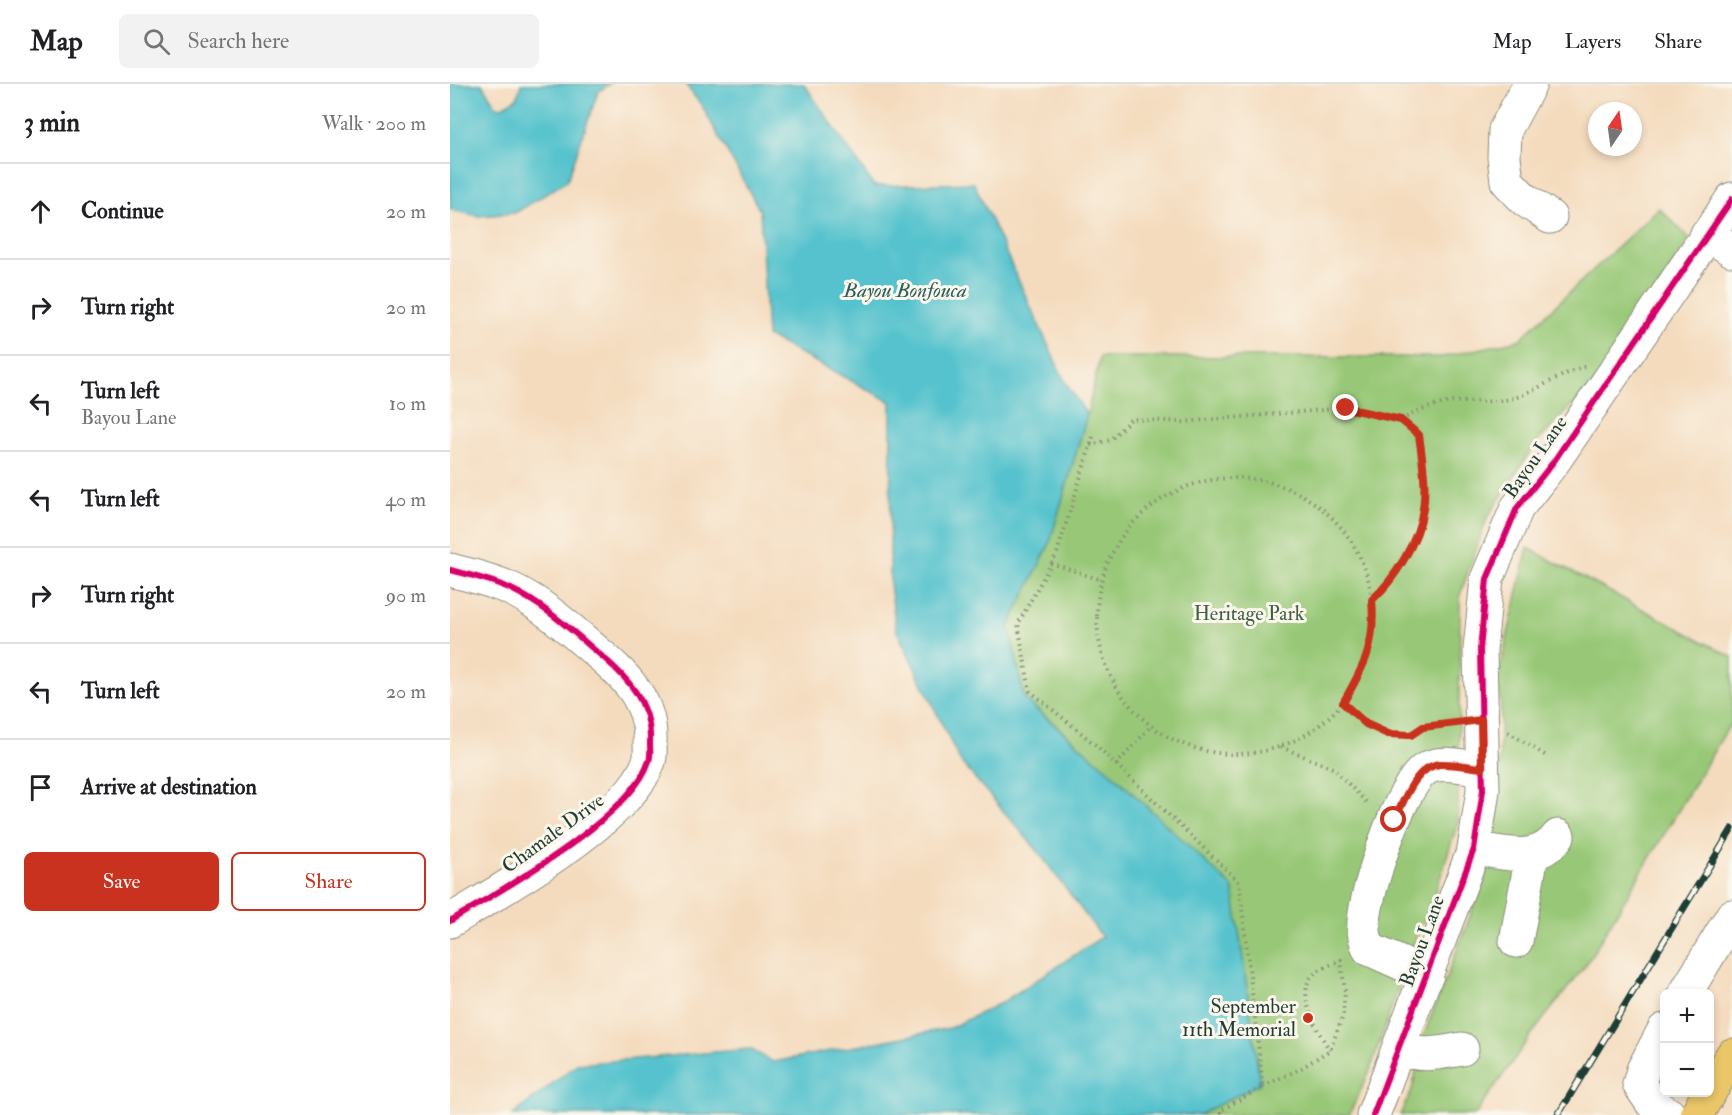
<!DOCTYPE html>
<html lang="en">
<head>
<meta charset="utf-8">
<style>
  :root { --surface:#fff; --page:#f2f2f2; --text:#202124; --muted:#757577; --line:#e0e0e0; --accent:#c8321e }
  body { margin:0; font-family:"IM FELL Double Pica",serif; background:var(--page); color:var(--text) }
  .controls { position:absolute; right:18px; bottom:18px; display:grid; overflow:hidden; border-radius:9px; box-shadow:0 3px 9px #0003 }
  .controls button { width:54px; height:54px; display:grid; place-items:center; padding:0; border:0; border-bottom:2px solid var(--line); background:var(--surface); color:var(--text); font:30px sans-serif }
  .compass { position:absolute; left:1138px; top:18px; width:54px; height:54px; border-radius:50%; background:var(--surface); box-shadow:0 3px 9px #0003; rotate:13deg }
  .stop { position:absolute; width:18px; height:18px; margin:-14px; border:4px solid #c8321e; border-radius:50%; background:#fff }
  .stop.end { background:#c8321e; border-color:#fff; box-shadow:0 2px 6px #0008 }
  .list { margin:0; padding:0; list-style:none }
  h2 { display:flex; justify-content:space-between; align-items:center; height:78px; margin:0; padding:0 24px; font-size:26px }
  h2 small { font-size:20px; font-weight:400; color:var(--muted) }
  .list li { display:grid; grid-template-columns:39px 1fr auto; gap:18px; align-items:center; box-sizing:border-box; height:96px; padding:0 24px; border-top:2px solid var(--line) }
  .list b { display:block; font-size:22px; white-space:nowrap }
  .list p { margin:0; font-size:20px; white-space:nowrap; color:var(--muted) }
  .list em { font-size:20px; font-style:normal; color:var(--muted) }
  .actions { display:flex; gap:12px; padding:18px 24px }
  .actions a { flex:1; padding:14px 0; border:2px solid var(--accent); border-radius:9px; text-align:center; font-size:21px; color:var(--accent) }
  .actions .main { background:var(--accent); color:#fff }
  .icon { flex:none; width:33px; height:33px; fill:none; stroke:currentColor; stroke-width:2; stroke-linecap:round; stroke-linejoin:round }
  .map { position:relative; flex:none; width:1282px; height:1031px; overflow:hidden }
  header { display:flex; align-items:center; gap:36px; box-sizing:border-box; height:84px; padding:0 30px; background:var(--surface); border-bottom:2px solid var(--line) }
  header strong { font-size:28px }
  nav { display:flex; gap:33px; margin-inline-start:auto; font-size:21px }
  .search { width:420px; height:54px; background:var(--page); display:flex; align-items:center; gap:15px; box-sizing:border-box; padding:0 21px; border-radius:9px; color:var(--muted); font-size:22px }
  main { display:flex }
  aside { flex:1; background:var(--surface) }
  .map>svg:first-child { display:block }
  .green { fill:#98c877; stroke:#5c8256; stroke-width:1.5 }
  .water { fill:#55c2cd; stroke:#3a8080; stroke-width:1.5 }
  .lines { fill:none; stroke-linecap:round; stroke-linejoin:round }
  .minor-casing { stroke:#8a8c79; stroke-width:35 }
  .major-casing { stroke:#8a8c79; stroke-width:35 }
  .path { stroke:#8a8c79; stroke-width:4; stroke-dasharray:1.5 4.5; stroke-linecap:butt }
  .minor { stroke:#fff; stroke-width:33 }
  .major { stroke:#ebc669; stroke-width:33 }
  .rail-casing { stroke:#1f3d34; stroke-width:7 }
  .rail { stroke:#fbf7ec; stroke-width:4.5; stroke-dasharray:14; stroke-linecap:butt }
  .cycleway-casing { stroke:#fbf7ec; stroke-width:10 }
  .cycleway { stroke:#d6006c; stroke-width:6 }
  .route { stroke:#c8321e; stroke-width:8 }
  .poi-dot { fill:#c8321e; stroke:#fbf7ec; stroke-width:2 }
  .labels { text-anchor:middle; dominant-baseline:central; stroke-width:6; stroke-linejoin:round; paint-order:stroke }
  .street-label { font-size:20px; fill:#1f3d34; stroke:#fbf7ec }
  .park-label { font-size:20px; fill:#3d6045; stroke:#fbf7ec }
  .poi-label { font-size:20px; fill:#1f3d34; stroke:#fbf7ec; text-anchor:end }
  .water-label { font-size:21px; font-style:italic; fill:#2c5e5a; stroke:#fbf7ec }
</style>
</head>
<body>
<header>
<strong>Map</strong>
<div class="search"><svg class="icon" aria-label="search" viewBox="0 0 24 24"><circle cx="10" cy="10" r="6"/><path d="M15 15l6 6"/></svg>Search here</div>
<nav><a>Map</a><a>Layers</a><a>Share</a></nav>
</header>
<main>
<aside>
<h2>3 min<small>Walk · 200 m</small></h2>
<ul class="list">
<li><svg class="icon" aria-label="ahead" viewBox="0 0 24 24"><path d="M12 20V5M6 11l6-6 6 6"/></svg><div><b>Continue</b></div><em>20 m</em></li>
<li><svg class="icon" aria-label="right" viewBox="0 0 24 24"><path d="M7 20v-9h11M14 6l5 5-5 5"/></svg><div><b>Turn right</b></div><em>20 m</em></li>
<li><svg class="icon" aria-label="left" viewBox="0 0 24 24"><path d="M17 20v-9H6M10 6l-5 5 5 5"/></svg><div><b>Turn left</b><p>Bayou Lane</p></div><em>10 m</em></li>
<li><svg class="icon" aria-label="left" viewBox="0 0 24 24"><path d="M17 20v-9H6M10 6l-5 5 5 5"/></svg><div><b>Turn left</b></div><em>40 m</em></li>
<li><svg class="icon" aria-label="right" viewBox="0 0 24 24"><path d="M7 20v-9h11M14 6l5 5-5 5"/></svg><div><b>Turn right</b></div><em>90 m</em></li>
<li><svg class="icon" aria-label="left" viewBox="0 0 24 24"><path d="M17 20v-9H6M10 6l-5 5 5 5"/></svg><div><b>Turn left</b></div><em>20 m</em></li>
<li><svg class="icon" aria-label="arrive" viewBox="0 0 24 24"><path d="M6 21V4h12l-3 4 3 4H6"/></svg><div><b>Arrive at destination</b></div></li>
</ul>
<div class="actions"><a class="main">Save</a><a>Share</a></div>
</aside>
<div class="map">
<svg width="1282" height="1031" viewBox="0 0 1282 1031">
  <rect width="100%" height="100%" fill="#fbf7ec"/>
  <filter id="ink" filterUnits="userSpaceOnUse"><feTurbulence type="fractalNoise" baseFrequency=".0167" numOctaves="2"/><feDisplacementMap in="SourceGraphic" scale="12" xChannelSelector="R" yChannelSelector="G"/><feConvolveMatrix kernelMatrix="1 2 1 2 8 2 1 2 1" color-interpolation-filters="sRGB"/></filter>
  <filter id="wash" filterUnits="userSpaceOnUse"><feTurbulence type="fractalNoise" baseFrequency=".008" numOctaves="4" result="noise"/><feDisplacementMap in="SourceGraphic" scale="24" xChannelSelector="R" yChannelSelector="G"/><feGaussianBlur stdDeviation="1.35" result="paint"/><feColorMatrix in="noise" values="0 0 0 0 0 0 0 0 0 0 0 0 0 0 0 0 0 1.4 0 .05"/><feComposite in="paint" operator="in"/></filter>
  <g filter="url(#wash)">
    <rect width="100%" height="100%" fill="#f4dbbe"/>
    <!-- green -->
    <path class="green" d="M1209 124 1240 155 1147 297 1085 360 1037 434 1010 511 1008 738 984 813 964 858 921 984 899 1031H749L810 999 783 804 657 685 575 615 559 542 599 461 637 331 650 273H992L1069 256Z
      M1078 464 1282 573V637L1135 882 1081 951 1025 1031H950L962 1006 973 953 1033 799 1048 726 1051 619 1047 597Z"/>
    <!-- water -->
    <path class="water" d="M0 0H32L46 22 52 23 67 14 71 0H160L148 8 117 97 65 129 29 132 0 126Z
      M235 0H354L424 102 524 99 615 298 637 331 599 461 559 542 574 615 657 685 783 804 810 999 749 1031H63L127 980 300 965 323 978 500 944 553 918 652 853 587 766 510 677 446 545 440 500 441 318 317 252 310 127 252 22Z"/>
  </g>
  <g filter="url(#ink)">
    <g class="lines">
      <defs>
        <path id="minor" d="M1080 0 1055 46 1054 73 1057 97 1075 116 1100 133
          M1257 150 1282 166
          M0 486C20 491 42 496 61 505 93 520 121 546 148 569 177 593 202 619 200 659 200 665 201 672 199 677 181 734 51 806 0 837
          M1024 765C1056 768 1087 781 1108 752
          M1066 857 1082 771
          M977 891 919 865C915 856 913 849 914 838 916 806 949 705 974 686 989 675 1015 683 1032 685
          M1235 910 1282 832
          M1214 946 1193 986 1189 1000 1202 1019 1220 1031
          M949 964C971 974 989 969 1012 965
          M923 1031 1024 765 1033 706 1030 565 1037 495 1067 424 1104 377 1282 115"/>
        <path id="major" d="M1246 1031 1282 971"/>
      </defs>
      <!-- minor casing -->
      <use href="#minor" class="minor-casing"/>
      <!-- major casing -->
      <use href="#major" class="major-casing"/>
      <!-- path -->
      <path class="path" d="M951 336C968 327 984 320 1003 318 1023 317 1045 319 1064 314 1079 310 1127 282 1135 283
        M643 353 607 469 568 540 580 607 648 663 789 798 813 1002 770 1027 772 1031
        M640 361 660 356 681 335 733 338 896 324 951 336 969 351C972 374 976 400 973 424 970 455 945 495 923 516
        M647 532a138 138 0 1 1 276 0a138 138 0 1 1-276 0Z
        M601 479 651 496
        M893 619 916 640 938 649 961 651 973 643 1006 639
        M1058 648 1098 673
        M831 663 883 684 916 718
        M666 681 701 642
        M813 1002 848 986 880 966 893 932 895 908 891 876C881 881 864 886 859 896 849 917 869 950 880 966"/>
      <!-- minor -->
      <use href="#minor" class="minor"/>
      <!-- major -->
      <use href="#major" class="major"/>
      <defs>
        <path id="rail" d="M1108 1031 1282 745"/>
      </defs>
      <!-- rail casing -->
      <use href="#rail" class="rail-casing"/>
      <!-- rail -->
      <use href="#rail" class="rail"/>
      <defs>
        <path id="cycleway" d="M0 486C20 491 42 496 61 505 93 520 121 546 148 569 177 593 202 619 200 659 200 665 201 672 199 677 181 734 51 806 0 837
          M923 1031 1024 765 1033 706 1030 565 1037 495 1067 424 1104 377 1282 115"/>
      </defs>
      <!-- cycleway casing -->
      <use href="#cycleway" class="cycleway-casing"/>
      <!-- cycleway -->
      <use href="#cycleway" class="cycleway"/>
    </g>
  </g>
  <g class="lines" filter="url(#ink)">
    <!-- route -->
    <path class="route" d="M896 324 951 336 969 351C972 374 977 400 973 425 969 456 945 495 922 516 926 560 915 581 893 619L916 640 938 650 961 651 973 643 1031 636 1032 684C1019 683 1003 679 990 680 965 682 954 718 944 736"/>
  </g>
  <!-- markers -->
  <circle class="poi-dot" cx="858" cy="934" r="6"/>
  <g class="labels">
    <!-- street labels -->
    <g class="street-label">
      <text transform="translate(1085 373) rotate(-55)">Bayou Lane</text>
      <text transform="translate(103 749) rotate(-36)">Chamale Drive</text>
      <text transform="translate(972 857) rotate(-70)">Bayou Lane</text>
    </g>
    <!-- park labels -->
    <g class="park-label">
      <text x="799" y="529">Heritage Park</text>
    </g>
    <!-- poi labels -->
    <g class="poi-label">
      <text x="846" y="922">September<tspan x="846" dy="23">11th Memorial</tspan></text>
    </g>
    <!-- water labels -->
    <g class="water-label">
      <text x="455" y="206">Bayou Bonfouca</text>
    </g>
  </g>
</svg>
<div class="controls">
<button>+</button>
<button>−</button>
</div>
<svg class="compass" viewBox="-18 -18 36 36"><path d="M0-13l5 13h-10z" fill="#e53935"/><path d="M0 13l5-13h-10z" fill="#757577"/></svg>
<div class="stop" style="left:944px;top:736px"></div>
<div class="stop end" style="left:896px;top:324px"></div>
</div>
</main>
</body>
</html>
